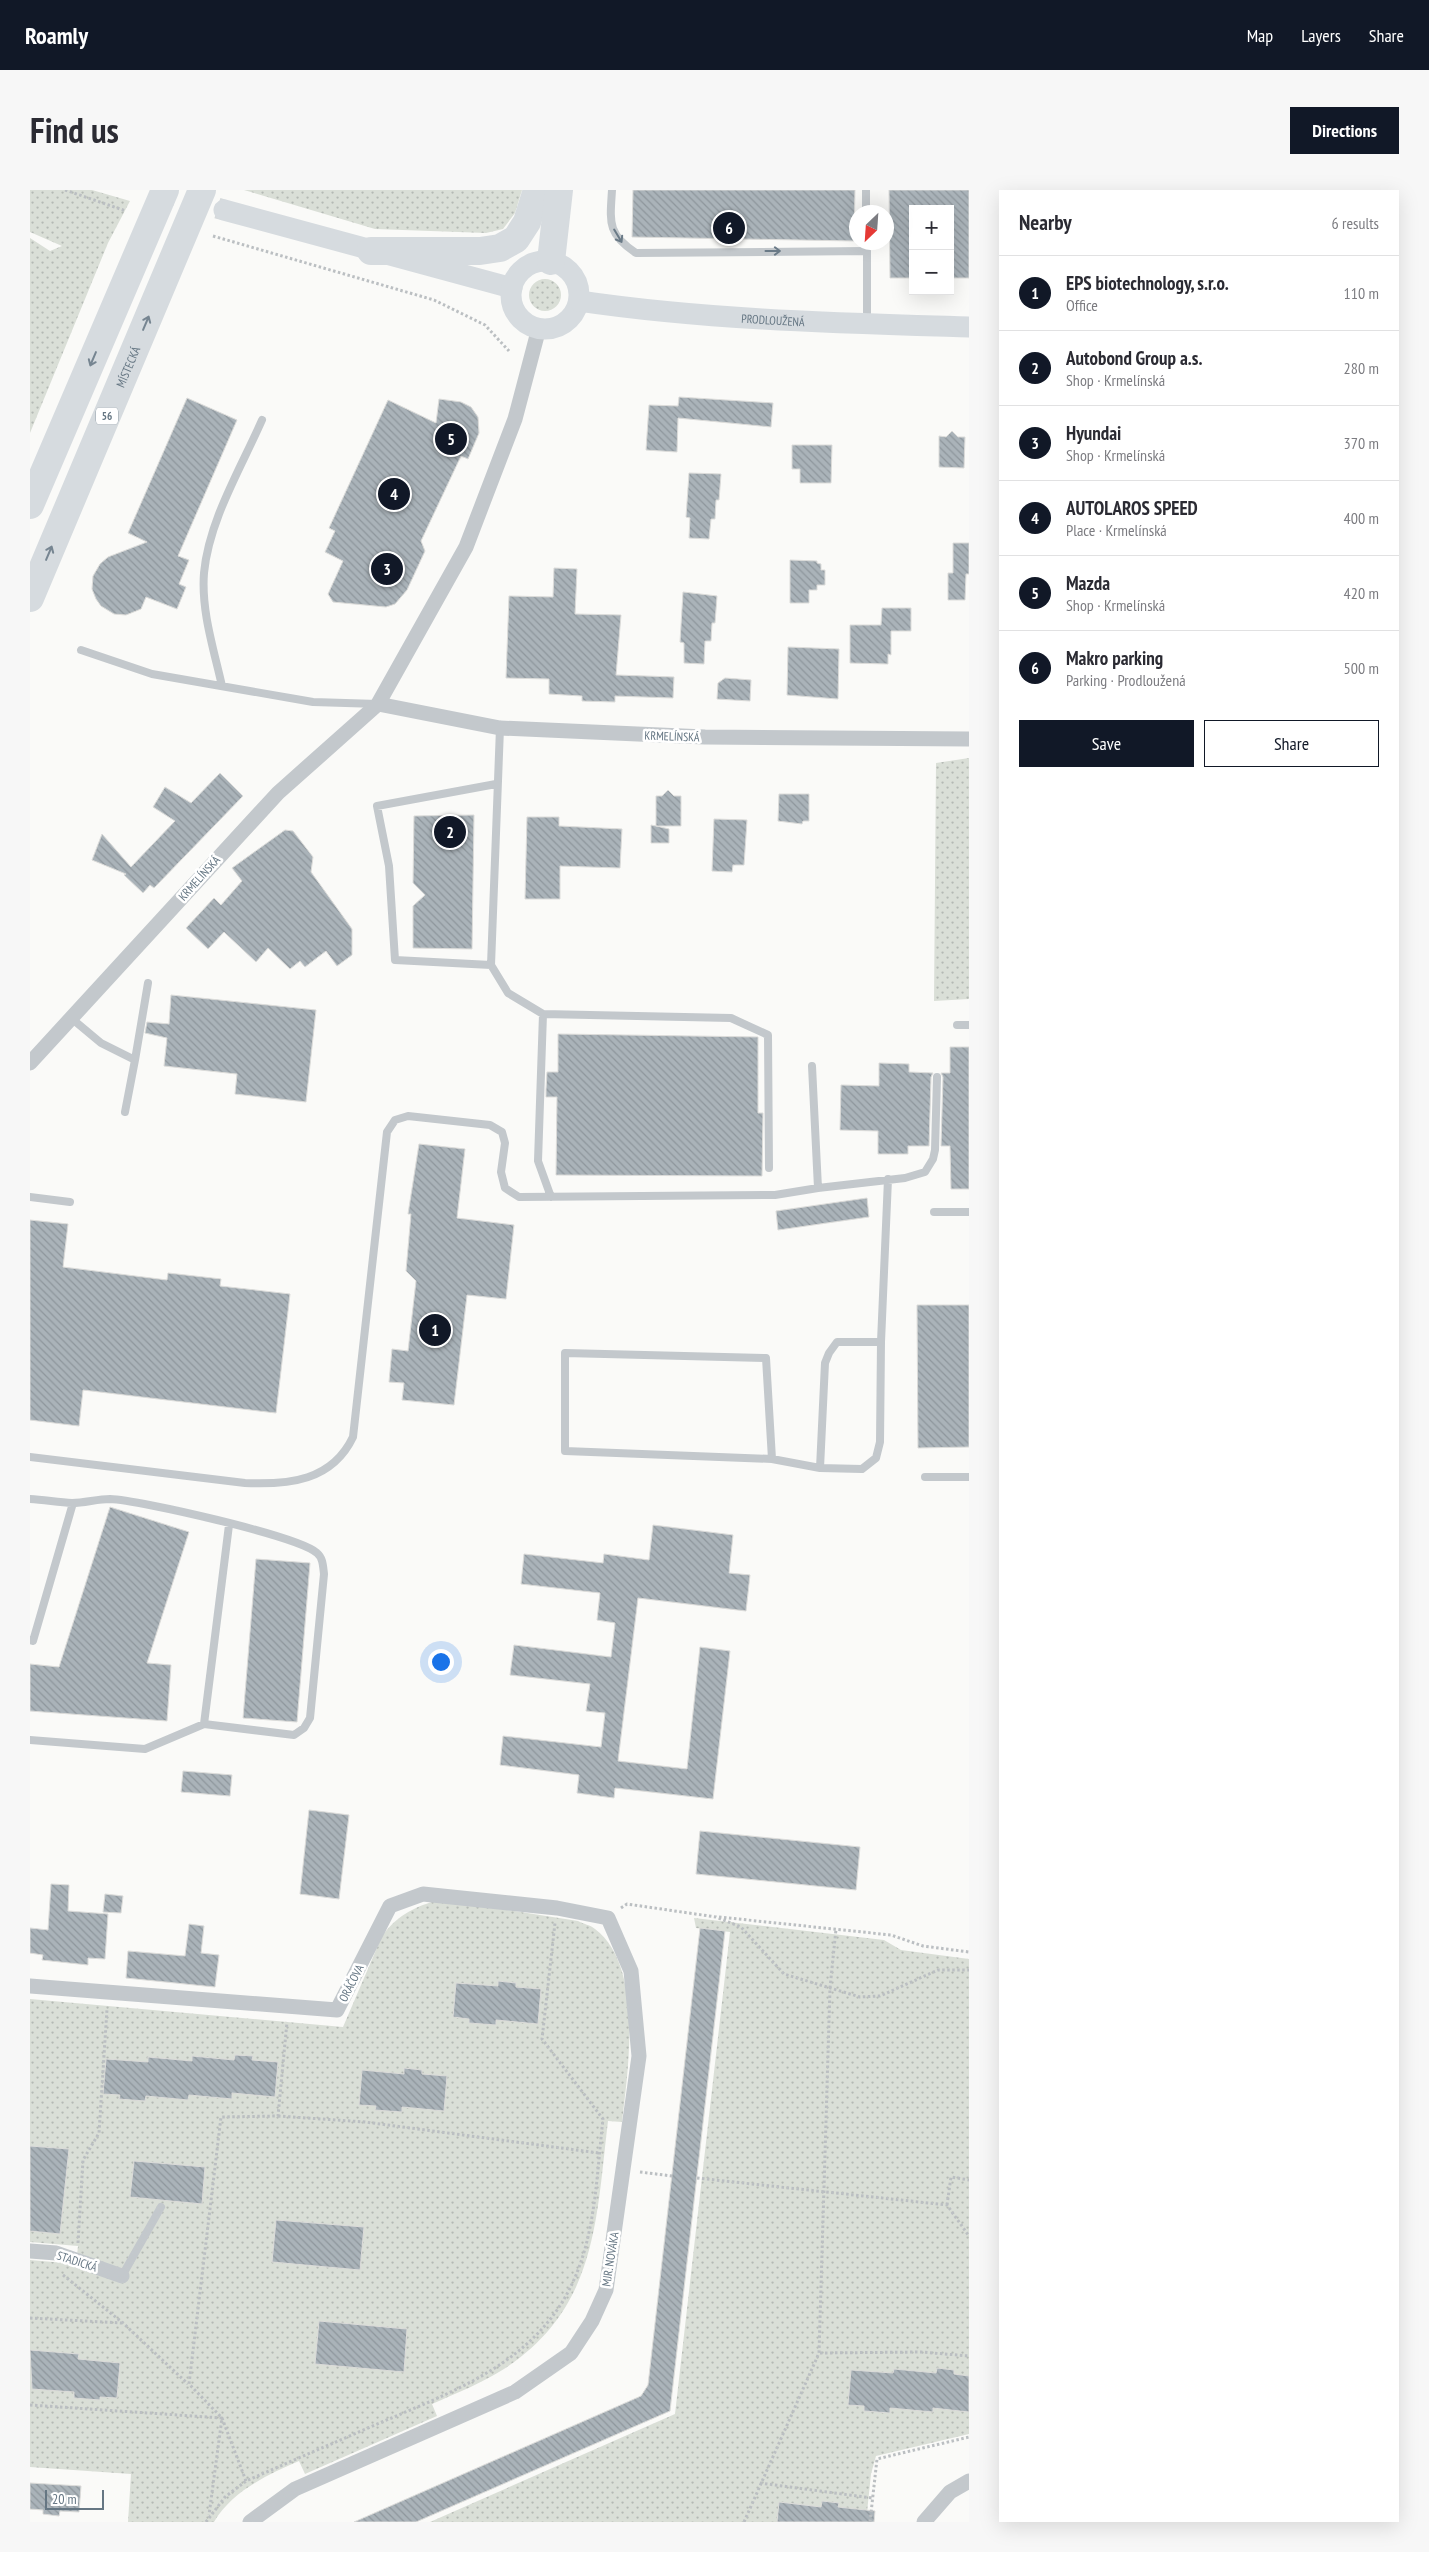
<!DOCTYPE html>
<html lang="en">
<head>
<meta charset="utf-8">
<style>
  :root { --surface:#fff; --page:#f7f7f7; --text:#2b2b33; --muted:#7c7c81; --line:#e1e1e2; --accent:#111827 }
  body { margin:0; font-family:"PT Sans Narrow",sans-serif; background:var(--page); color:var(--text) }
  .controls { position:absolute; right:15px; top:15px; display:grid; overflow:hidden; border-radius:0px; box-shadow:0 5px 20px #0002 }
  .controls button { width:45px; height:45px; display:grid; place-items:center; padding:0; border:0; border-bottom:1px solid var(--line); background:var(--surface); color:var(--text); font:25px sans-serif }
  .compass { position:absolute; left:819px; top:15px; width:45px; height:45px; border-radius:50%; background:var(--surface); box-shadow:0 5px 20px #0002; rotate:205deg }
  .scale { position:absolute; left:15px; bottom:12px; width:59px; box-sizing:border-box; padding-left:5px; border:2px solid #657683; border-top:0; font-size:14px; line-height:18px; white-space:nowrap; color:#657683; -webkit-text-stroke:4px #fff; paint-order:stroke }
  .you { position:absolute; left:410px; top:1471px; width:18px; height:18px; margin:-12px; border:4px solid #fff; border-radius:50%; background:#1a73e8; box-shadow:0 0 0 8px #1a73e833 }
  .badge { display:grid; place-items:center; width:32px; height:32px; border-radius:50%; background:var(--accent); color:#fff; font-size:16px; font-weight:700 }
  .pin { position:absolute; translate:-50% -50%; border:2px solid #fff; box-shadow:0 1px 5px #0006 }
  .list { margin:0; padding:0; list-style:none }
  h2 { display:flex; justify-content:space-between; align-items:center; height:65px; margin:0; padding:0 20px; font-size:21px }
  h2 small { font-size:16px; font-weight:400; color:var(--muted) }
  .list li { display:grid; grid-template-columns:32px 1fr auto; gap:15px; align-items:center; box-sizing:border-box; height:75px; padding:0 20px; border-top:1px solid var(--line) }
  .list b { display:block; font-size:19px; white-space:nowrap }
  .list p { margin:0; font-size:16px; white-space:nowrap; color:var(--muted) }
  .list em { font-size:16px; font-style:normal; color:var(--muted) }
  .actions { display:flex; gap:10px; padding:15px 20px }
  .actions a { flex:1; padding:11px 0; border:1px solid var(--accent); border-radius:0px; text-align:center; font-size:18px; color:var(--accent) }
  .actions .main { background:var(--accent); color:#fff }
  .map { position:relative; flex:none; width:939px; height:2332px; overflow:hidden; border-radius:0px }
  header { display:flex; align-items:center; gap:30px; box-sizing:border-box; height:70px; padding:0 25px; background:var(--accent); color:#fff }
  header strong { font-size:24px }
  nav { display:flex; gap:28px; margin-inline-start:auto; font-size:18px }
  .intro { display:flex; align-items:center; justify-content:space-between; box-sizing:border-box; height:120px; padding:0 30px }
  h1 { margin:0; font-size:35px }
  .button { padding:12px 22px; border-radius:0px; background:var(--accent); color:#fff; font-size:18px; font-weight:700 }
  main { display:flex; gap:30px; padding:0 30px }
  aside { flex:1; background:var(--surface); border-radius:0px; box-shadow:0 5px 20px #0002 }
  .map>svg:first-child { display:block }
  .grass { fill:url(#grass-dots) }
  .building { fill:url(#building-back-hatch); stroke:#dcdcda }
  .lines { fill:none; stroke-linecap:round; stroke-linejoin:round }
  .secondary-tunnel { stroke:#d5d9db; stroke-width:21; stroke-dasharray:21 11; stroke-linecap:butt }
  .path { stroke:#bbbfc2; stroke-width:3; stroke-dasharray:2.5 2.5; stroke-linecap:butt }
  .lane { stroke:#c3c8cc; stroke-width:8 }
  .street { stroke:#c3c8cc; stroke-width:15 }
  .secondary { stroke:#d6dbdf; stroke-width:21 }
  .highway { stroke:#d6dbdf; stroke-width:28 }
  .oneway { stroke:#6a7a87 }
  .oneway2 { stroke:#768591 }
  .labels { text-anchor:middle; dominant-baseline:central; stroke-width:5; stroke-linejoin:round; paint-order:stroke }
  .shield { fill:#fff; stroke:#939fa8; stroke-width:1 }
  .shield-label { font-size:11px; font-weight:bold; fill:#657683 }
  .street-label { font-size:12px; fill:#657683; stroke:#fff }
</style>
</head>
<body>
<header>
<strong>Roamly</strong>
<nav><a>Map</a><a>Layers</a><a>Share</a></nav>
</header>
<div class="intro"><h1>Find us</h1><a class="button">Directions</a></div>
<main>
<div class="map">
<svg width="939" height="2332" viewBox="0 0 939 2332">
  <defs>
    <pattern id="grass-dots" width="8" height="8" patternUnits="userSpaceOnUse" patternTransform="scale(1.25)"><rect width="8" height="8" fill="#dadfd7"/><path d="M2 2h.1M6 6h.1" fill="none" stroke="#b4b9b4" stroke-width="1.8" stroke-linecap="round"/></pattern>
    <pattern id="building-back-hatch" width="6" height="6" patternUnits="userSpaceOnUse" patternTransform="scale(1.25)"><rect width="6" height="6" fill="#aab3b9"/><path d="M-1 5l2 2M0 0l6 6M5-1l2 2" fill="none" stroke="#8e969c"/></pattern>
  </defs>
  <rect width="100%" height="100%" fill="#fafaf8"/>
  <!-- grass -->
  <path class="grass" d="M0 0H62L100 11 78 53 0 243V48L20 61 32 56 0 42Z
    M214 0H492L485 23 473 39 456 43 345 39Z
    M499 105a16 16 0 1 1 32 0a16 16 0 1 1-32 0Z
    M939 568V809L904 811 906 573Z
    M405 1711 426 1712 548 1731C553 1734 561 1735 565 1739 614 1776 598 1880 592 1932L578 1931C566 2031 567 2118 474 2179 452 2193 427 2203 402 2214L407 2226 275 2284 269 2271C237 2285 202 2301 184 2332H98L101 2284 0 2277V2070L46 2074 48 2056 0 2052V1809L313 1837 352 1746C367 1726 382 1718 405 1711Z
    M664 1728 854 1750 871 1760 939 1769V2244L846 2266 841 2284 836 2332H400L645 2224 700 1742 666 1738Z"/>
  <!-- building -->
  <path class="building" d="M603 0H825L824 51 602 47Z
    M859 0H939V88H920V19H883V88H860Z
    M649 207 743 213 741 237 648 228 647 262 616 260 619 215 648 216Z
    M157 208 207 230 148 366 159 370 149 394 156 397 147 419 116 407 111 419 96 425 84 424 71 416 66 409 62 399 63 386 70 374 78 367 117 352 98 343Z
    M409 209 431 212 441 217 448 227 449 243 438 269 431 266 391 351 395 361 377 400 365 414 356 417 303 412 298 404 313 371 295 362 305 341 299 338 358 210 406 233Z
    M922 241 928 247H935L934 278 909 277V246L916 247Z
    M762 255H802L801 293H770V279H762Z
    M659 283 691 284 689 310H686L685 329H681L679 349 659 348 660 328 656 327Z
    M923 353H939V384H936L935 410H918V383H923Z
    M760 370 787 371V373L791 374V380H795V395H787V400H779V413H760Z
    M524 378 547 379 545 424 591 425 586 485 644 487 643 508 585 506V512L552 511V506L519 504V489L476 488 479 406 523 407Z
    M653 402 687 406 685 433H682L681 451H675L674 474 654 473V453L650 452Z
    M852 418H881V441H861V465L858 464V474L820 473V435H851Z
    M758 457 809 459 808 509 757 505Z
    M695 488 721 490 720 511 687 509 688 493Z
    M190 583 213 606 124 698 120 695 113 703 94 685 96 684 62 670 72 644 101 677 145 631 123 617 135 597 161 613Z
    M638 600 644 606H651V636H626L639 639V653H621V635L626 636V606H632Z
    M749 604H779V631H773L772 634 748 631Z
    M444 625 442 759 383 758V716L395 705 383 693 384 626Z
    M497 627H529V636L592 639 590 678 530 676V709H495Z
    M684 629 717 630 714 675H703L702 682 682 681Z
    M255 640 263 641 283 667 281 682 322 739V765L307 776 296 761 275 777 270 771 260 779 238 758 226 772 194 742 178 759 156 738 184 708 191 715 212 691 202 678Z
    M141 805 286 820 276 912 205 904 207 884 134 876 137 848 115 843 117 832 139 834Z
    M528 844 728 847V923H733L732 986 526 985 527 907H516V900L517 882H528Z
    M920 857H939V999H921L920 956H911L913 887 911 883H920Z
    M849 873 879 874V882L903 883 901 887 899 956H878V964H848V941L810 940 811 895 849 896Z
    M389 954 435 959 427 1028 484 1035 476 1109 437 1105 424 1215 372 1210 374 1193 359 1192 362 1159 378 1161 386 1091 376 1081 381 1024H378Z
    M837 1008 839 1027 748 1040 746 1021Z
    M0 1030 38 1034 33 1077 137 1090 138 1083 191 1089 190 1096 260 1104 246 1223 53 1200 49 1236 0 1230Z
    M887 1115H939V1257L888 1258Z
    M80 1317 159 1342 117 1473 141 1475 137 1531 0 1521V1474L29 1477Z
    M623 1335 703 1345 699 1383 720 1385 716 1421 608 1408 588 1571 657 1579 670 1457 700 1461 683 1609 585 1598 584 1608 547 1603 549 1585 470 1575 473 1546 571 1557 575 1523 556 1521 560 1494 480 1485 484 1455 581 1467 585 1433 567 1430 570 1403 491 1394 494 1364 573 1373 574 1364 619 1370Z
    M226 1369 280 1373 267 1532 213 1528Z
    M153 1581 202 1585 200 1606 151 1602Z
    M279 1620 319 1625 309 1709 270 1704Z
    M670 1641 830 1657 826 1700 666 1684Z
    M21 1694 39 1695 38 1721 78 1724 75 1769 58 1768V1775L12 1770 13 1765 0 1763V1738L18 1740Z
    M75 1704 93 1706 91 1723 73 1722Z
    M159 1734 174 1736 171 1763 189 1765 185 1797 96 1788 98 1761 155 1766Z
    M670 1738 695 1741 640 2221 386 2332H324L611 2206 618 2195Z
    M468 1791 486 1793V1797L511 1799 508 1834 466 1830V1835L439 1833V1829L423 1827 426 1793 468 1796Z
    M205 1865 223 1866 222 1870 248 1872 245 1907 202 1903V1909L159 1905 158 1910 116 1906 115 1911 89 1909 90 1905 73 1904 76 1869 118 1872V1867L162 1871V1866L204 1870Z
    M374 1878 392 1880V1884L417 1886 414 1921 372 1917V1922L345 1920 346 1916 329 1915 332 1880 374 1884Z
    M0 1956 39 1959 30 2044 0 2041Z
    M104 1971 175 1977 172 2014 100 2007Z
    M246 2030 334 2037 330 2080 242 2072Z
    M289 2131 377 2139 374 2182 285 2174Z
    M0 2160 49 2164 48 2169 90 2173 87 2208 70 2207V2210L44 2208V2202L2 2199Z
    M907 2178 924 2180V2184L939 2186V2222L903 2218V2222L860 2218V2223L834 2221V2216L818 2215 821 2180 863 2183 864 2179 906 2183Z
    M0 2293 51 2296 49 2322 30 2321 29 2326 13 2324V2320L0 2319Z
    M792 2311 809 2313 808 2317 845 2321 844 2332H747L749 2312 791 2317Z"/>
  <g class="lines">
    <!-- secondary-tunnel -->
    <path class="secondary-tunnel" d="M126 0 194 20"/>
    <!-- path -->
    <path class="path" d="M35 0 96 21
      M183 46 404 110 455 135 479 161
      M591 1718 597 1714 686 1727 711 1737 754 1784 830 1807 850 1806 908 1780H939
      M689 1727 861 1745 893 1756 939 1762
      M248 1926 335 1932 569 1963
      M610 1982 642 1986
      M667 1988 917 2015 939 2046
      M917 2015 921 1987 939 1990
      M48 2053 53 1970 69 1943 77 1819
      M33 2085 93 2133 158 2194
      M0 2128 92 2133
      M790 2163 891 2162 939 2166
      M0 2215 192 2228 179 2325
      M216 2291 192 2228 159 2194 191 1927 248 1926 257 1832
      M730 2293 842 2308
      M176 2332 195 2307 216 2291C261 2271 306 2252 352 2232 429 2199 511 2170 546 2085 566 2037 567 1981 573 1929L512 1849 525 1733
      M714 2332 789 2163 800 1798 806 1739
      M840 2332 847 2269 939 2247"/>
    <!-- lane -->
    <path class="lane" d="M582 0C580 32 577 44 606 63L837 61V132
      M836 0V22
      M51 460 122 484 283 512 348 514
      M192 496C184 460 171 421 174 383 179 330 211 278 232 230
      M466 594 347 616 359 676 365 770 461 775 470 538
      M461 775 478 803 513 824 508 971 521 1007
      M513 824 701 828 738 845 739 978
      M41 828 71 853 105 870 95 922
      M927 835H939
      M105 870 118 793
      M788 998 875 988 895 982 903 969 905 960 907 887
      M0 1007 40 1012
      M904 1022H939
      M0 1267 215 1293C259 1295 302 1291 323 1247L357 942 365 930 378 926 460 935 472 942 475 953 471 982 475 998 489 1007 745 1005 788 998 782 876
      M742 1269 736 1168 535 1163V1261L742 1269 790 1278 832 1279 846 1268 850 1252 851 1152 858 989
      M790 1278 795 1173 799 1163 807 1152H851
      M895 1287H939
      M0 1309C14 1310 28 1312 42 1313 55 1313 67 1309 80 1309 109 1310 268 1346 287 1363 293 1368 293 1376 294 1384L280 1528 274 1538 264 1545 174 1534 199 1335
      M0 1450 3 1451 43 1313
      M0 1550 115 1559 174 1534
      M92 2086 131 2017"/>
    <!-- street -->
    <path class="street" d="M509 138 485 229 436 357 348 514 470 538 675 547 939 549
      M0 873 248 603 348 514
      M0 1796 307 1820 360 1716 393 1704 527 1718 578 1728 601 1781 609 1866 576 2100 562 2131 541 2163 485 2202 265 2299 220 2332
      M0 2061 26 2063 92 2086
      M894 2332 920 2302 939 2291"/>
    <!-- secondary -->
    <g class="secondary">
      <path d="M194 20 482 98"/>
      <circle cx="515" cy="105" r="34"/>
      <path id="s1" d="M549 111C678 130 808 133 939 137"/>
    </g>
    <!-- highway -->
    <g class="highway">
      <path d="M341 61H450L470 58 486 49 497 32 507 0"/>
      <path d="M521 71 529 0"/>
      <path d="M0 315 135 0"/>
      <path id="s2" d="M0 408 172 0"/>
    </g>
  </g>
  <!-- one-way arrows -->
  <defs><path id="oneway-shaft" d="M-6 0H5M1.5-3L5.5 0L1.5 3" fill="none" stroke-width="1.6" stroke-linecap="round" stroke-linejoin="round" transform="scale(1.25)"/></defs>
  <g class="oneway">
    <use href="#oneway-shaft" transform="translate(588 46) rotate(59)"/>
    <use href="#oneway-shaft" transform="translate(743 61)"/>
  </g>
  <g class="oneway2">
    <use href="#oneway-shaft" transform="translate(116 133) rotate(-67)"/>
    <use href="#oneway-shaft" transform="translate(63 169) rotate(113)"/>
    <use href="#oneway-shaft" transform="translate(19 363) rotate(-67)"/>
  </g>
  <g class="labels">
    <!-- shield labels -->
    <rect class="shield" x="66" y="217.5" width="22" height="17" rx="4"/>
    <g class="shield-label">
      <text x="77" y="226">56</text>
    </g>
    <!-- street labels -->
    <g class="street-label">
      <text stroke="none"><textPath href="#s1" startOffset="195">PRODLOUŽENÁ</textPath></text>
      <text stroke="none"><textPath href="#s2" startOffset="251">MÍSTECKÁ</textPath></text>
      <text transform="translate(642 546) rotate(2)">KRMELÍNSKÁ</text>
      <text transform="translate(169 688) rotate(-48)">KRMELÍNSKÁ</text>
      <text transform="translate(321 1793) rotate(-63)">ORÁČOVA</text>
      <text transform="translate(580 2069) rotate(-81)">MJR. NOVÁKA</text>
      <text transform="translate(47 2071) rotate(18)">STADICKÁ</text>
    </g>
  </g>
</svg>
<div class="controls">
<button>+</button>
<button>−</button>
</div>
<svg class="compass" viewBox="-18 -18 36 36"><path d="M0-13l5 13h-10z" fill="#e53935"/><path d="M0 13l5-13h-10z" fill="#7c7c81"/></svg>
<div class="scale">20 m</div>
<div class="you"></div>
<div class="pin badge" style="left:405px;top:1140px">1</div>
<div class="pin badge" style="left:420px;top:642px">2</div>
<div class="pin badge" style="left:357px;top:379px">3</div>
<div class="pin badge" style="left:364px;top:304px">4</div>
<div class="pin badge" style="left:421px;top:249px">5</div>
<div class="pin badge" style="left:699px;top:38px">6</div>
</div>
<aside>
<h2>Nearby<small>6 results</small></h2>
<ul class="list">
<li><span class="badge">1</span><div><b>EPS biotechnology, s.r.o.</b><p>Office</p></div><em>110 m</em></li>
<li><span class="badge">2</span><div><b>Autobond Group a.s.</b><p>Shop · Krmelínská</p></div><em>280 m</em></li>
<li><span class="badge">3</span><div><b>Hyundai</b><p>Shop · Krmelínská</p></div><em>370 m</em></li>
<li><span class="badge">4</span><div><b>AUTOLAROS SPEED</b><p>Place · Krmelínská</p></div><em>400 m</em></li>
<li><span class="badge">5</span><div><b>Mazda</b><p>Shop · Krmelínská</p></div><em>420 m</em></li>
<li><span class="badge">6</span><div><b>Makro parking</b><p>Parking · Prodloužená</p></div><em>500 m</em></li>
</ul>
<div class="actions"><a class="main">Save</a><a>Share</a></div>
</aside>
</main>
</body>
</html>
